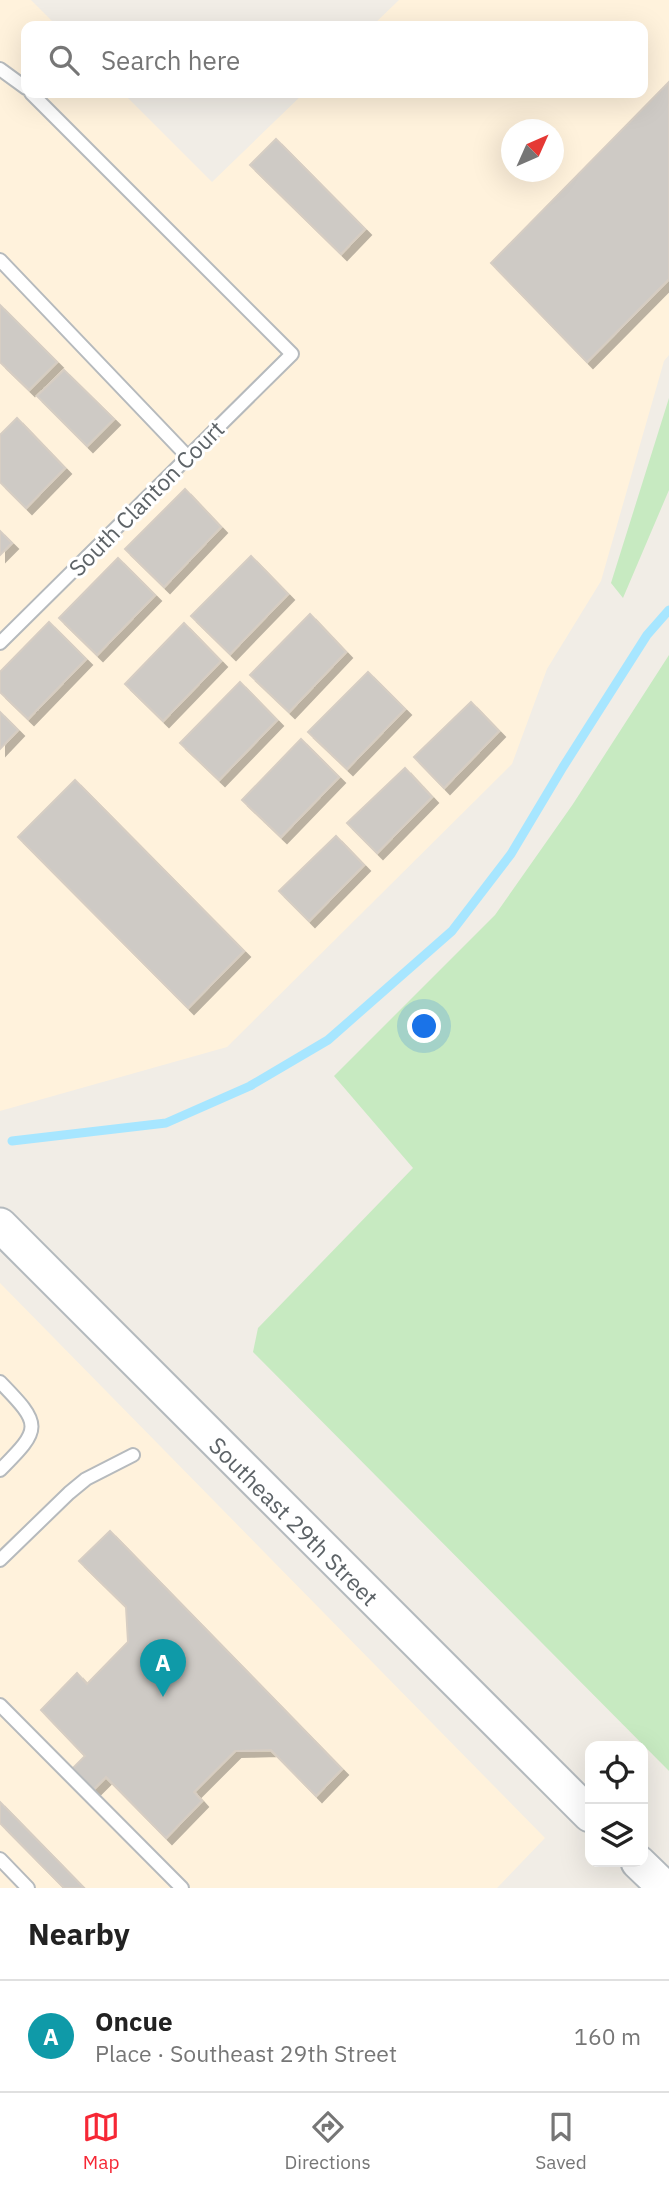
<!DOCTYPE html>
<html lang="en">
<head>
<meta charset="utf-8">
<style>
  :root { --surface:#fff; --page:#f6f6f6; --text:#222; --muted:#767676; --line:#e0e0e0; --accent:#f62735 }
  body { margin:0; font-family:"IBM Plex Sans",sans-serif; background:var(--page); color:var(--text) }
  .controls { position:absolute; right:21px; bottom:21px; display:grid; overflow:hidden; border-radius:14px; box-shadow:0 7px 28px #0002 }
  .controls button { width:63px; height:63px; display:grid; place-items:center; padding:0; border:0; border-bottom:2px solid var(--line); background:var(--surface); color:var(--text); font:35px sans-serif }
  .compass { position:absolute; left:501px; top:119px; width:63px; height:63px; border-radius:50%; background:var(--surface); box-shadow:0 7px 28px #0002; rotate:45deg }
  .you { position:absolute; left:425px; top:1027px; width:24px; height:24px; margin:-18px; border:5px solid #fff; border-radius:50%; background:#1a73e8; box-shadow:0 0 0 10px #1a73e833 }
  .badge { display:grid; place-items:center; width:46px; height:46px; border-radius:50%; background:var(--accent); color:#fff; font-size:23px; font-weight:700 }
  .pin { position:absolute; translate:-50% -58px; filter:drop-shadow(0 2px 4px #0008) }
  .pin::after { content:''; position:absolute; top:37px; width:24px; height:21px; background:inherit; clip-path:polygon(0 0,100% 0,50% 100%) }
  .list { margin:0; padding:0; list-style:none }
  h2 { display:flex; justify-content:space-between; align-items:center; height:91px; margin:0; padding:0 28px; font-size:30px }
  h2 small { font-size:23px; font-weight:400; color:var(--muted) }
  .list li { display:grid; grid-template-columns:46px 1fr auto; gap:21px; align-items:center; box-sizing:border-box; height:112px; padding:0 28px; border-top:2px solid var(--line) }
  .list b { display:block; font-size:26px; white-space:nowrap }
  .list p { margin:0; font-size:23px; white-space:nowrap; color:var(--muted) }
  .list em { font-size:23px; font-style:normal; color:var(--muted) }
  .icon { flex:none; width:38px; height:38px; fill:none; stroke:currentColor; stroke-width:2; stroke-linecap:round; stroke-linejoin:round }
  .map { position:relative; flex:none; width:669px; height:1888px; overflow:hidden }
  .search { position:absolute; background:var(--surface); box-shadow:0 7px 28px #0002; left:21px; right:21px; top:21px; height:77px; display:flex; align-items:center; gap:18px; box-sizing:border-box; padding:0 24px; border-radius:14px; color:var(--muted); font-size:26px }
  .sheet { height:203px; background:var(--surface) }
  nav { display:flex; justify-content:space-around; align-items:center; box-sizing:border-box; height:98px; border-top:2px solid var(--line); background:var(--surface); font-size:19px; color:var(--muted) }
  nav a { display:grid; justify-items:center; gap:4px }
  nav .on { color:var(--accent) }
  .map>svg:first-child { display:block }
  .commercial { fill:#fff2dc; fill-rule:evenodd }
  .green { fill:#c7eac1 }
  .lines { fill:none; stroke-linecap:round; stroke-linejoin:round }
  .stream { stroke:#a7e6ff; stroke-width:9 }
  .building { fill:#cecac5; stroke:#d6cdc3; stroke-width:2; filter:url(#shadow) }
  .lane-casing { stroke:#b6babd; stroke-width:16 }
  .secondary-casing { stroke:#b4babe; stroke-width:37 }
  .lane { stroke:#fff; stroke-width:12 }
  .secondary { stroke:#fff; stroke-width:33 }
  .labels { text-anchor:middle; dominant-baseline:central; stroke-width:6; stroke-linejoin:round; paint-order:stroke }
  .street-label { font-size:23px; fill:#5d6367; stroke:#fff }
</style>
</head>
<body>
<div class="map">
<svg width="669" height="1888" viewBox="0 0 669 1888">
  <defs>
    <filter id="shadow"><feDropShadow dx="6" dy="6" stdDeviation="0" flood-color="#0004"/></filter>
  </defs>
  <rect width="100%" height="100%" fill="#f1ede6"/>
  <!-- commercial -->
  <path class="commercial" d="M0 0H31L57 26H26V93H123L212 182 304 93H643V26H372L399 0H669V355L664 361 601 581 547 669 512 764 227 1047 0 1111ZM512 130H554V172H512Z
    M0 1283 545 1838 497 1888H0Z"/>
  <!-- green -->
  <path class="green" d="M669 398V490L623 598 611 583Z
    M669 655V1771L253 1352 258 1328 413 1168 334 1076 495 915 573 804Z"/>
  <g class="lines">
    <!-- stream -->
    <path class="stream" d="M12 1141 166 1123 250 1086 328 1040 452 931 511 854 563 767 647 635 669 610"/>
  </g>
  <!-- building -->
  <path class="building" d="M669 82V279L587 362 491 263Z
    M276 139 365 229 341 254 250 165Z
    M0 305 57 362 29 390 0 362Z
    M64 370 114 419 87 446 37 396Z
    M17 418 65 468 26 508 0 482V435Z
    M185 489 221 527 164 587 125 549Z
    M0 531 12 543 0 555Z
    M251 556 288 594 230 654 191 616Z
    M118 558 155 595 97 655 59 618Z
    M310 614 346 652 289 712 250 675Z
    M49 622 86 659 28 719 0 692V672Z
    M184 623 221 661 163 721 125 684Z
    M368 672 405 709 347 769 308 732Z
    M240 682 277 720 219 780 180 743Z
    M471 702 499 731 444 788 414 757Z
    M0 712 18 730 0 749Z
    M301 739 339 777 281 837 242 800Z
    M405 768 432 797 377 853 347 823Z
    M75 780 244 951 188 1008 18 837Z
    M336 836 364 865 309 921 279 891Z
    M110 1531 342 1769 316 1796 271 1750 235 1751 194 1792 202 1801 166 1838 106 1777 93 1790 73 1768 85 1756 41 1710 77 1673 87 1684 128 1642 126 1607 79 1561Z
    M0 1802 84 1888H64L0 1823Z"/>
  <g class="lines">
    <defs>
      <path id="lane" d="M0 69 26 88
        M0 260 188 457
        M0 643 292 354 31 93
        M0 1382C42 1425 42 1428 0 1470
        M0 1560 69 1493 86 1479 133 1455
        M0 1705 182 1888
        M0 1859 28 1888"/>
      <path id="secondary" d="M0 1225 590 1815
        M638 1862 665 1888"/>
    </defs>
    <!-- lane casing -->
    <use href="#lane" class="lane-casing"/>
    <!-- secondary casing -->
    <use href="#secondary" class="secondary-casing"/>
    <!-- lane -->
    <use href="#lane" class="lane"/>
    <!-- secondary -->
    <use href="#secondary" class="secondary"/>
  </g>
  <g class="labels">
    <!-- street labels -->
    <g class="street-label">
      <text transform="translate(146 498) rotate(-45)">South Clanton Court</text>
      <text transform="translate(294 1521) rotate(45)">Southeast 29th Street</text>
    </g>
  </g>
</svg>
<div class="controls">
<button><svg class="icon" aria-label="locate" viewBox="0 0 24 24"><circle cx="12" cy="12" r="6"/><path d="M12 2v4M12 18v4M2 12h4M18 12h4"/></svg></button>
<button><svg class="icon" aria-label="layers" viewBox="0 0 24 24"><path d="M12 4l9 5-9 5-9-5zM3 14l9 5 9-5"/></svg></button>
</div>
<svg class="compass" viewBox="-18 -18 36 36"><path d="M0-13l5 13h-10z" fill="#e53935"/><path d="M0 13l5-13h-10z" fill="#767676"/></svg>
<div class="you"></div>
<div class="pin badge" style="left:163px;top:1697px;background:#0f9aa8">A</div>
<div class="search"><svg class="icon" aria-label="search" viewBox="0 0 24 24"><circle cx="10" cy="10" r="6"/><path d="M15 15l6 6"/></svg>Search here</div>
</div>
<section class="sheet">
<h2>Nearby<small></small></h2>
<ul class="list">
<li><span class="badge" style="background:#0f9aa8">A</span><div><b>Oncue</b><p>Place · Southeast 29th Street</p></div><em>160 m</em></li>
</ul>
</section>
<nav>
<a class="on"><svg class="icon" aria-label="map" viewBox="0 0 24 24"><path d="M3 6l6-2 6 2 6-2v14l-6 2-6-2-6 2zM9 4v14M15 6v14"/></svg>Map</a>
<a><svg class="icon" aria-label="directions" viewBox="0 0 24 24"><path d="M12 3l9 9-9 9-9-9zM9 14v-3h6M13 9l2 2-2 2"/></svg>Directions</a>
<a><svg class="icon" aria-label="saved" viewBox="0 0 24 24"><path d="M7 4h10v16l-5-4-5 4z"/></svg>Saved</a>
</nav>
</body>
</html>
